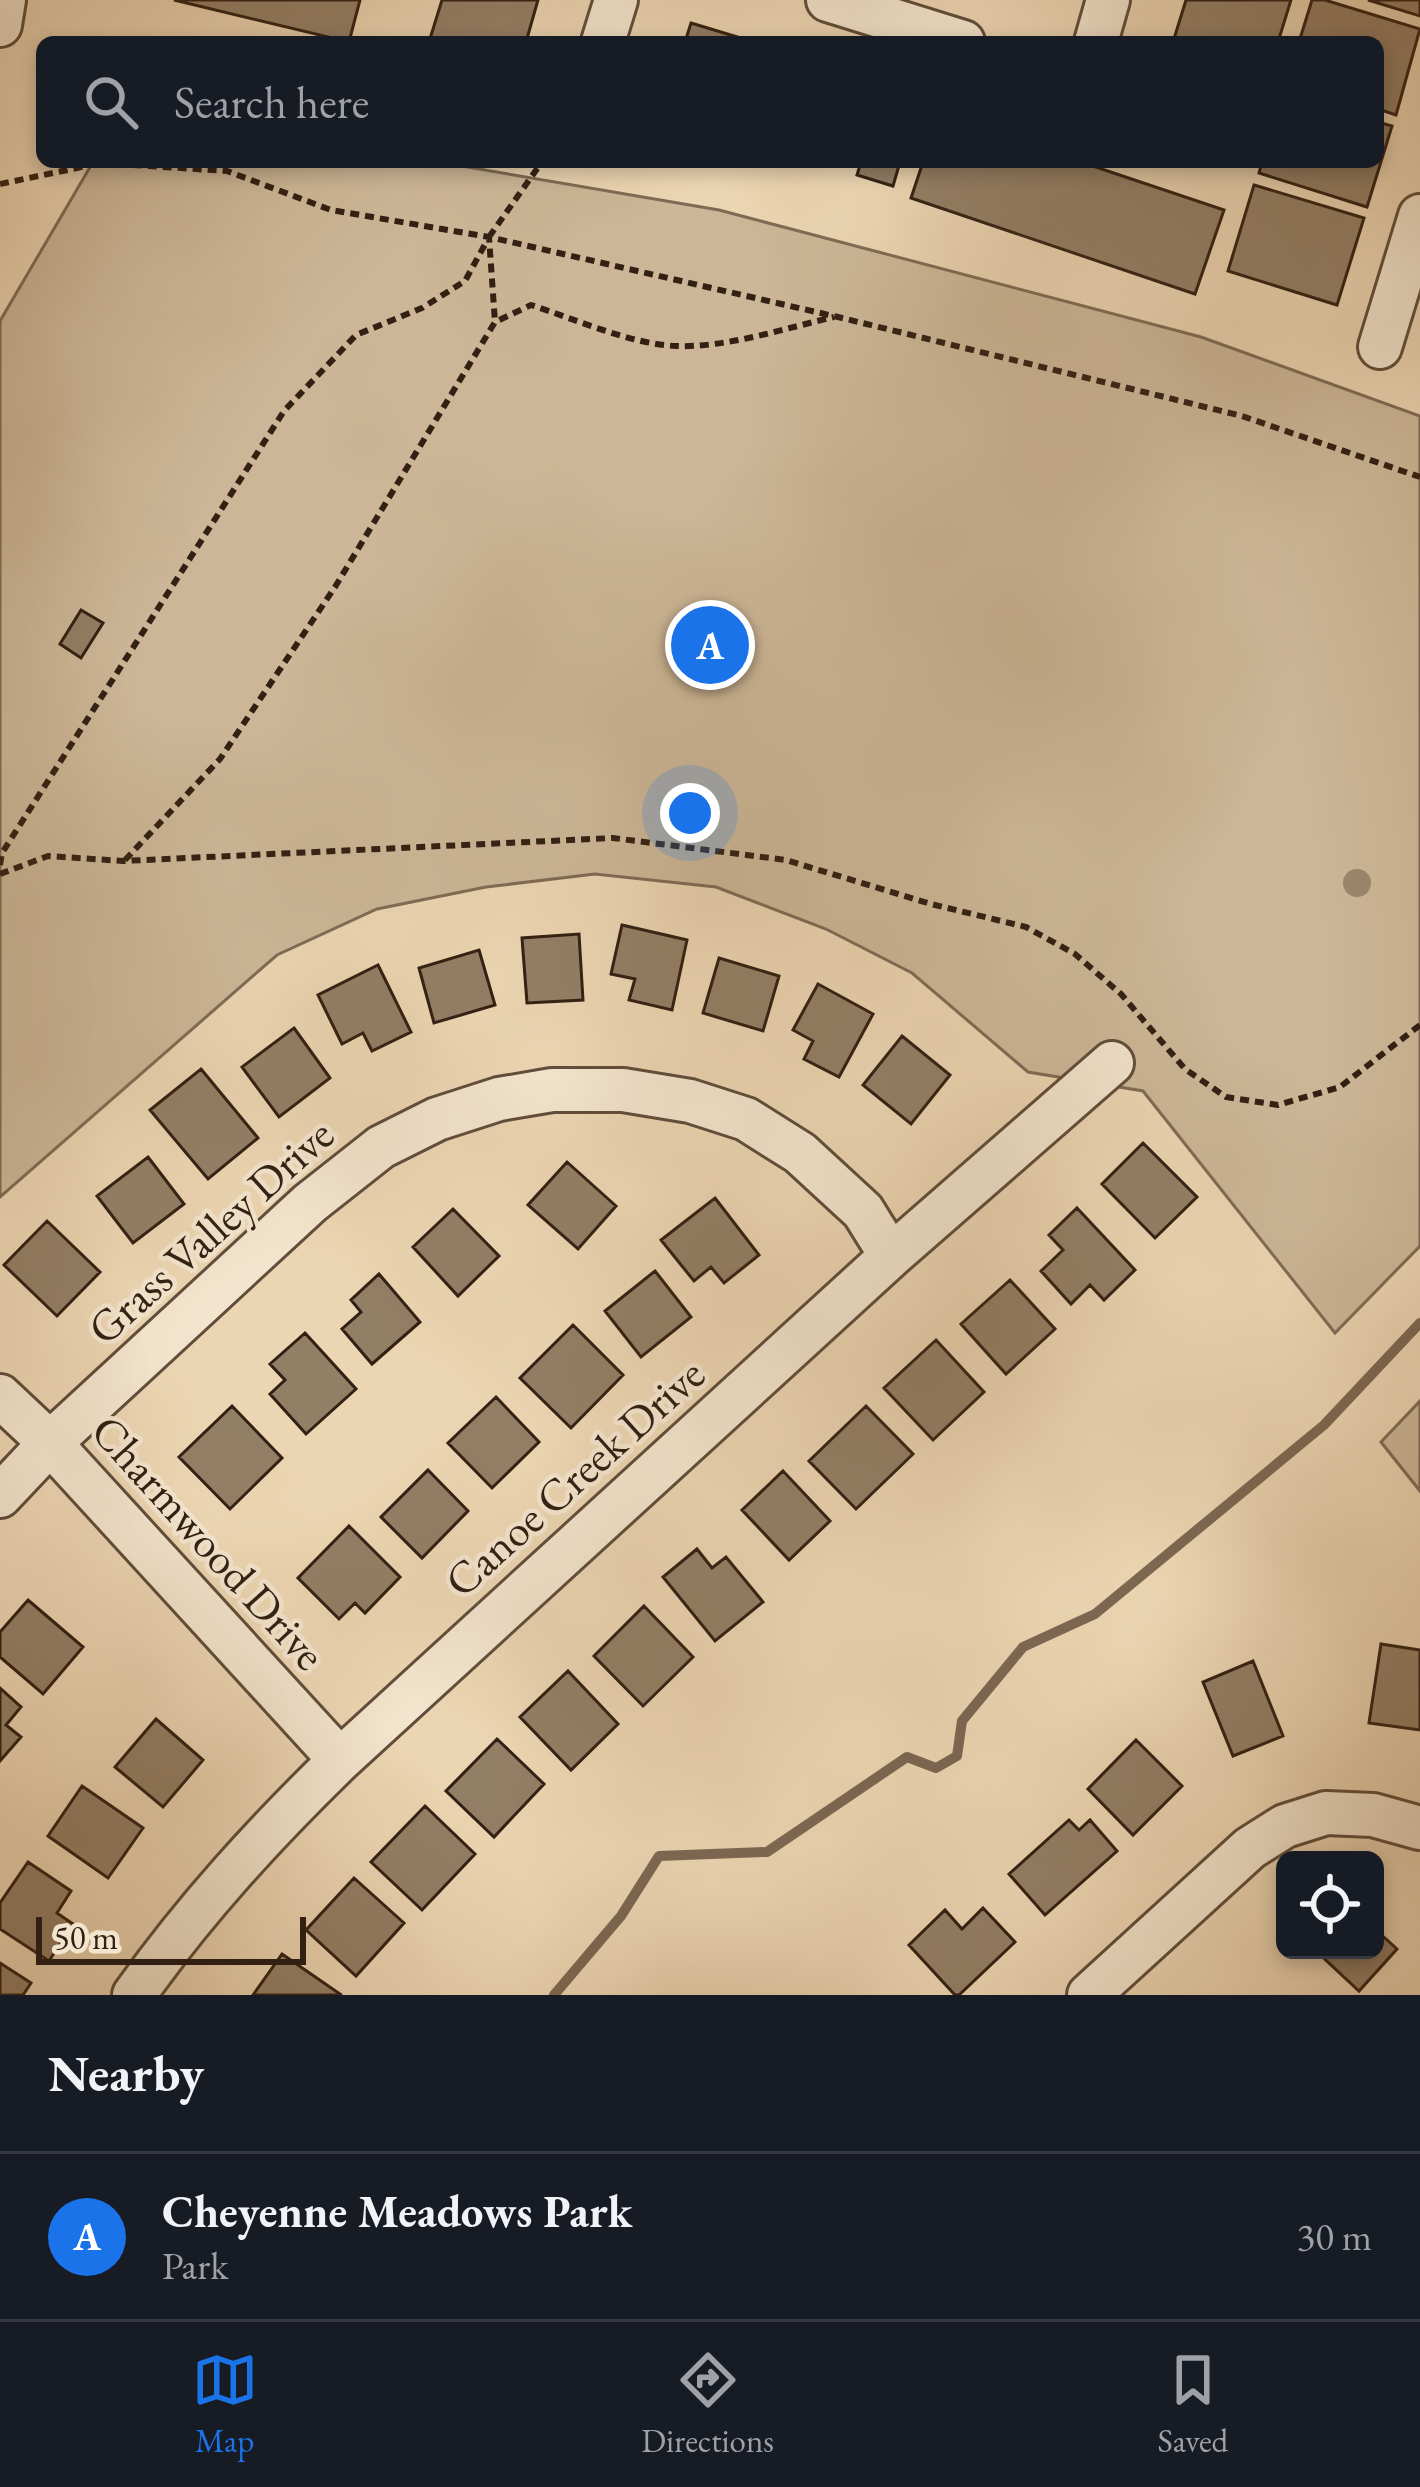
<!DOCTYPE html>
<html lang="en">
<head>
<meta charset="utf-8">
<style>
  :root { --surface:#171b24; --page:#20242c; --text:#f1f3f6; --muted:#9ea1a6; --line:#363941; --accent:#1a73e8 }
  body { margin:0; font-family:"EB Garamond",serif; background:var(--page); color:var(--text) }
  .controls { position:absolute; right:36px; bottom:36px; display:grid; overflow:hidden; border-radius:18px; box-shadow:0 6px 18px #0003 }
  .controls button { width:108px; height:108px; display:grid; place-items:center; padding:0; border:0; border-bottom:3px solid var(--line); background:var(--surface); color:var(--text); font:60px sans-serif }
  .scale { position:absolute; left:36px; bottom:30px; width:270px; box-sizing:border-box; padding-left:12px; border:6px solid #322013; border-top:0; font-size:33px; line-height:42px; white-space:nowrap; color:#322013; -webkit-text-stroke:9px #f3e4cd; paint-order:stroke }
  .you { position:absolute; left:690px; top:813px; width:42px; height:42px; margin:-30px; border:9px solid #fff; border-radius:50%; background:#1a73e8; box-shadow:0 0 0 18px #1a73e833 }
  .badge { display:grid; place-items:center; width:78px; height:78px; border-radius:50%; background:var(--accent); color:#fff; font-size:39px; font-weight:700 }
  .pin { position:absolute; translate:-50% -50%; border:6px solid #fff; box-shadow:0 3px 12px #0006 }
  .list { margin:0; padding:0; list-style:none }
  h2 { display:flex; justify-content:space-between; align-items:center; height:156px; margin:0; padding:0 48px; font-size:51px }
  h2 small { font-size:39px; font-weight:400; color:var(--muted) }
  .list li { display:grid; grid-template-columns:78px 1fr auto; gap:36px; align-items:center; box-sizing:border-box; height:168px; padding:0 48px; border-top:3px solid var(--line) }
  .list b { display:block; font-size:45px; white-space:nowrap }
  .list p { margin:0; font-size:39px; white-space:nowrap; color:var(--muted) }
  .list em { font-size:39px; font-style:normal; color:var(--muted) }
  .icon { flex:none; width:66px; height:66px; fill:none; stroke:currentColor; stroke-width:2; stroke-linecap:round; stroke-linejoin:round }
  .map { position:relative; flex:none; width:1420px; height:1995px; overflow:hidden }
  .search { position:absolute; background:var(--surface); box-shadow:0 6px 18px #0003; left:36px; right:36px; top:36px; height:132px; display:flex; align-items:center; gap:30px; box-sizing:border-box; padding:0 42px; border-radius:18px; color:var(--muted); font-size:45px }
  .sheet { height:324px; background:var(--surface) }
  nav { display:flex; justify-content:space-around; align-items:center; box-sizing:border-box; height:168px; border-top:3px solid var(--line); background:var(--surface); font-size:33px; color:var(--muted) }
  nav a { display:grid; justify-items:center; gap:6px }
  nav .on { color:var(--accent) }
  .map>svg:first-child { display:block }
  .green { fill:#ccb697; stroke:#7f6b55; stroke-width:3 }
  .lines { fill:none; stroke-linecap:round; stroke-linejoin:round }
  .stream { stroke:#7c6752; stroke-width:10 }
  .building { fill:#937e66; stroke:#322013; stroke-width:3 }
  .street-casing { stroke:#604d3b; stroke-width:48 }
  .path { stroke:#322013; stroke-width:6; stroke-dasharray:9 6; stroke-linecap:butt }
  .street { stroke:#f3e4cd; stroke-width:42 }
  .tree { fill:#9b866d }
  .labels { text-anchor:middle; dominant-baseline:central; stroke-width:9; stroke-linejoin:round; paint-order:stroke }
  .street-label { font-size:45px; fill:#322013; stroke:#f3e4cd }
</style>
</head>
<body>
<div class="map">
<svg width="1420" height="1995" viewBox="0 0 1420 1995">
  <rect width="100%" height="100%" fill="#ecd5b2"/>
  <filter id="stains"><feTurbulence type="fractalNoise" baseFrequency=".00167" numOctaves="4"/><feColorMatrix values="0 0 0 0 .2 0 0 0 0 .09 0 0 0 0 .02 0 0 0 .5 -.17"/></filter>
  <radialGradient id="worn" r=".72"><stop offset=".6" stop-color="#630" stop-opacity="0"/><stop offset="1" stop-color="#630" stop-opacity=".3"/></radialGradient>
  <!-- green -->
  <path class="green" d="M93 162H438L719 210 1201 337 1420 416V1246L1335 1333 1143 1091 1028 1072 912 973 826 929 716 887 595 874 486 887 377 909 277 955 0 1197V321Z
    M1420 1401V1491L1381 1442Z"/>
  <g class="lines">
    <!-- stream -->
    <path class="stream" d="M554 1995 621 1916 659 1856 767 1852 907 1757 936 1768 957 1756 962 1721 1023 1647 1095 1614 1324 1425 1420 1323"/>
  </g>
  <!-- building -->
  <path class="building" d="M174 0H360L349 42Z
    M442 0H538L526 42H429Z
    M1186 0H1291L1278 42H1173Z
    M1312 0H1325L1420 29 1396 115 1378 109V42H1299Z
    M1368 0H1420V16Z
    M691 23 754 42H685Z
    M1378 122 1392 126 1367 207 1259 173 1262 162H1378Z
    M861 162H900L893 186 857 175Z
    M923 162H1081L1224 210 1195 294 911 198Z
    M1254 185 1364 218 1337 305 1228 271Z
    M81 610 103 623 81 658 60 644Z
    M622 925 687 940 672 1010 629 1000 635 979 611 974Z
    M579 934 583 1000 527 1003 522 938Z
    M479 950 495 1005 434 1023 419 968Z
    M719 958 779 976 763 1031 703 1013Z
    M378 965 411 1032 372 1051 363 1033 342 1044 318 995Z
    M818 984 873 1014 839 1077 804 1059 813 1041 793 1030Z
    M294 1028 330 1078 279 1117 242 1067Z
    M902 1036 950 1075 911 1124 863 1085Z
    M201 1069 258 1138 208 1179 150 1110Z
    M1143 1143 1197 1197 1155 1238 1102 1184Z
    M148 1157 184 1204 133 1243 97 1196Z
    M567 1162 616 1206 578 1249 528 1205Z
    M715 1198 759 1255 724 1283 711 1267 694 1281 661 1240Z
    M1077 1208 1135 1270 1104 1300 1090 1285 1071 1304 1041 1271 1063 1250 1049 1235Z
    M453 1209 499 1256 458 1296 413 1247Z
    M47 1221 100 1272 57 1316 4 1265Z
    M655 1271 691 1317 641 1357 605 1311Z
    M379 1274 420 1322 372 1364 342 1329 361 1312 351 1300Z
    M1010 1280 1055 1329 1006 1374 961 1324Z
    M573 1325 623 1375 571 1428 520 1378Z
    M305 1333 356 1389 306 1434 270 1394 285 1380 270 1364Z
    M936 1340 984 1392 933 1440 884 1388Z
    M496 1397 539 1442 492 1488 448 1443Z
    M232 1406 282 1458 230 1509 179 1457Z
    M866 1406 913 1454 856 1509 809 1461Z
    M428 1470 468 1511 422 1558 381 1517Z
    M783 1471 830 1521 789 1560 742 1510Z
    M349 1526 400 1577 365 1613 355 1603 339 1619 298 1578Z
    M697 1549 712 1568 726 1557 763 1602 715 1641 663 1577Z
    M28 1600 83 1647 43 1694 0 1657V1632Z
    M644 1606 693 1657 643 1706 594 1656Z
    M1381 1644 1420 1650V1730L1369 1723Z
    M1253 1661 1283 1736 1233 1756 1203 1682Z
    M568 1671 618 1724 571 1770 520 1717Z
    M0 1688 21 1707 6 1725 21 1737 0 1761Z
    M156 1719 203 1760 163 1807 115 1767Z
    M497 1739 544 1784 494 1837 446 1791Z
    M1136 1740 1182 1786 1133 1835 1088 1789Z
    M82 1786 143 1828 108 1878 48 1836Z
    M425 1806 475 1854 422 1910 371 1862Z
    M1069 1820 1079 1830 1090 1820 1117 1851 1045 1915 1009 1874Z
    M28 1862 71 1891 57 1913 73 1924 49 1961 0 1929V1903Z
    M354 1878 404 1923 356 1976 306 1930Z
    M983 1908 1015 1942 959 1995H955L909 1945 945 1910 962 1929Z
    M1375 1929 1397 1949 1359 1991 1315 1950H1375Z
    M282 1954 340 1994 338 1995H253Z
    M0 1963 31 1983 23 1995H0Z"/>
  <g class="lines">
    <defs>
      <path id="street" d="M828 0 963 42
        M0 25 4 0
        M603 42 616 0
        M1096 42 1108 0
        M1380 347 1420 216
        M0 1396 50 1443 340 1760
        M0 1496 50 1443 310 1203 381 1147 437 1119 499 1099 552 1090H623L690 1101 746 1119 800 1153 863 1211 891 1256
        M134 1995C196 1908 264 1834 340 1760L891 1256 1112 1063
        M1089 1995 1250 1848 1285 1826 1326 1813 1373 1815 1420 1828"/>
    </defs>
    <!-- street casing -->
    <use href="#street" class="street-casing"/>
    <!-- path -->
    <path class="path" d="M0 184 101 163 227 171 331 210 489 237 838 317 1242 416 1420 477
      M489 237 539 166
      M125 860 220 759 335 587 495 322 531 305C575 319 630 344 676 346 726 348 786 328 834 317
      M0 865 2 853 284 411 356 335 422 308 465 281 489 237 495 322
      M0 874 48 856 123 861 613 838 786 860 931 904 1026 927 1075 954 1121 994 1185 1069 1226 1097 1278 1105 1340 1087 1420 1025"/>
    <!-- street -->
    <use href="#street" class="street"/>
  </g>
  <!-- trees -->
  <circle class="tree" cx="1357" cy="883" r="14"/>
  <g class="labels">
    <!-- street labels -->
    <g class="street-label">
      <text transform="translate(210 1231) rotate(-42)">Grass Valley Drive</text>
      <text transform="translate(574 1477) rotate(-42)">Canoe Creek Drive</text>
      <text transform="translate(209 1542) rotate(48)">Charmwood Drive</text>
    </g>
  </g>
  <rect width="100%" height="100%" filter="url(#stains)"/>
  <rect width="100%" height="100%" fill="url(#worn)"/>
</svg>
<div class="controls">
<button><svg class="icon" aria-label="locate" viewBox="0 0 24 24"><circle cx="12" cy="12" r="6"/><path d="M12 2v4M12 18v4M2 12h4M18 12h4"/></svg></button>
</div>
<div class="scale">50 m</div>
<div class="you"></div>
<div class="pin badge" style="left:710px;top:645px">A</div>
<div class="search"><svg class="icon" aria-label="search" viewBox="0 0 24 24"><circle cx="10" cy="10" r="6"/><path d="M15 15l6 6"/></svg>Search here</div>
</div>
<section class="sheet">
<h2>Nearby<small></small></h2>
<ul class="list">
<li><span class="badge">A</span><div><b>Cheyenne Meadows Park</b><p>Park</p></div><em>30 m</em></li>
</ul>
</section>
<nav>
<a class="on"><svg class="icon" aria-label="map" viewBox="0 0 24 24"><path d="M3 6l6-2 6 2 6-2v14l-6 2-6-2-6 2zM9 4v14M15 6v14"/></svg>Map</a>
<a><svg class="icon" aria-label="directions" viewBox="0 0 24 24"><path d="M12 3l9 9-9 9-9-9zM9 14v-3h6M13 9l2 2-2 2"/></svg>Directions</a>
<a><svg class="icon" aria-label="saved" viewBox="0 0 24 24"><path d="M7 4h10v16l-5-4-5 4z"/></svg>Saved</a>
</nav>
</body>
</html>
